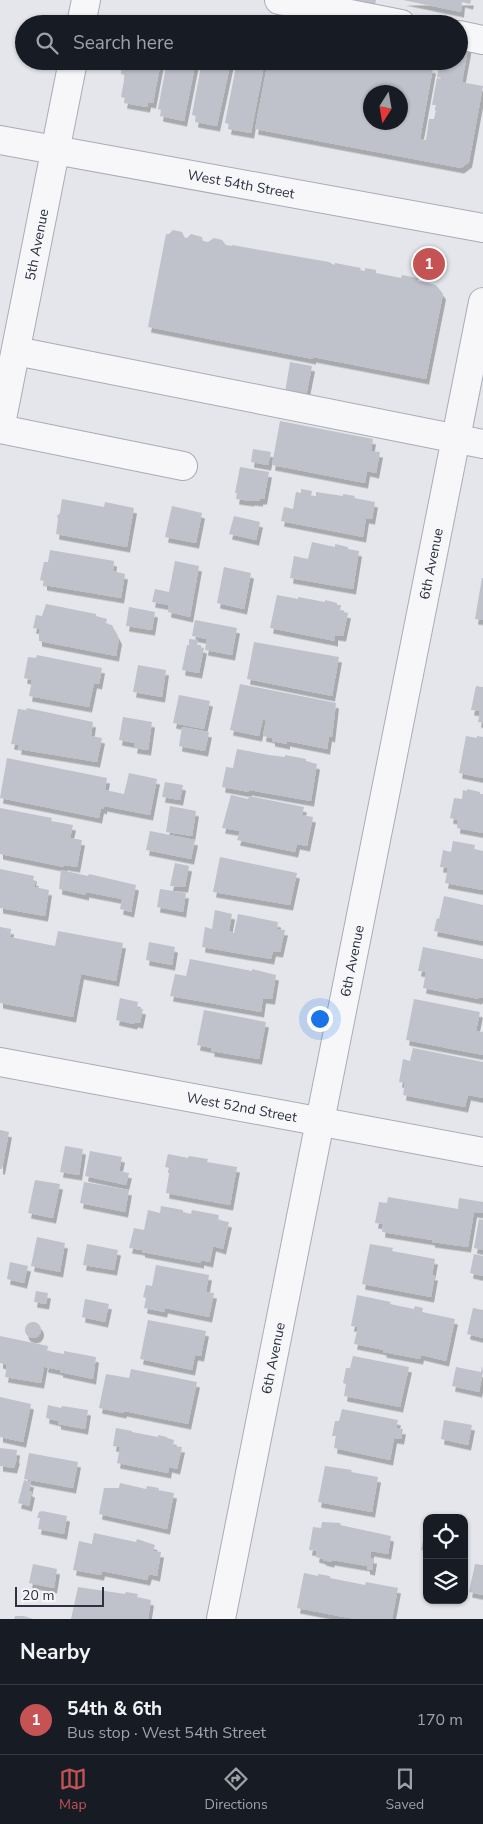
<!DOCTYPE html>
<html lang="en">
<head>
<meta charset="utf-8">
<style>
  :root { --surface:#171b24; --page:#20242c; --text:#f1f3f6; --muted:#9ea1a6; --line:#363941; --accent:#c65354 }
  body { margin:0; font-family:"Nunito Sans",sans-serif; background:var(--page); color:var(--text) }
  .controls { position:absolute; right:15px; bottom:15px; display:grid; overflow:hidden; border-radius:10px; box-shadow:0 1px 4px #0004 }
  .controls button { width:45px; height:45px; display:grid; place-items:center; padding:0; border:0; border-bottom:1px solid var(--line); background:var(--surface); color:var(--text); font:25px sans-serif }
  .compass { position:absolute; left:363px; top:85px; width:45px; height:45px; border-radius:50%; background:var(--surface); box-shadow:0 1px 4px #0004; rotate:191deg }
  .scale { position:absolute; left:15px; bottom:12px; width:89px; box-sizing:border-box; padding-left:5px; border:2px solid #2d3243; border-top:0; font-size:14px; line-height:18px; white-space:nowrap; color:#2d3243; -webkit-text-stroke:4px #f4f5f8; paint-order:stroke }
  .you { position:absolute; left:319px; top:1018px; width:18px; height:18px; margin:-12px; border:4px solid #fff; border-radius:50%; background:#1a73e8; box-shadow:0 0 0 8px #1a73e833 }
  .badge { display:grid; place-items:center; width:32px; height:32px; border-radius:50%; background:var(--accent); color:#fff; font-size:16px; font-weight:700 }
  .pin { position:absolute; translate:-50% -50%; border:2px solid #fff; box-shadow:0 1px 5px #0006 }
  .list { margin:0; padding:0; list-style:none }
  h2 { display:flex; justify-content:space-between; align-items:center; height:65px; margin:0; padding:0 20px; font-size:21px }
  h2 small { font-size:16px; font-weight:400; color:var(--muted) }
  .list li { display:grid; grid-template-columns:32px 1fr auto; gap:15px; align-items:center; box-sizing:border-box; height:70px; padding:0 20px; border-top:1px solid var(--line) }
  .list b { display:block; font-size:19px; white-space:nowrap }
  .list p { margin:0; font-size:16px; white-space:nowrap; color:var(--muted) }
  .list em { font-size:16px; font-style:normal; color:var(--muted) }
  .icon { flex:none; width:28px; height:28px; fill:none; stroke:currentColor; stroke-width:2; stroke-linecap:round; stroke-linejoin:round }
  .map { position:relative; flex:none; width:483px; height:1619px; overflow:hidden }
  .search { position:absolute; background:var(--surface); box-shadow:0 1px 4px #0004; left:15px; right:15px; top:15px; height:55px; display:flex; align-items:center; gap:12px; box-sizing:border-box; padding:0 18px; border-radius:28px; color:var(--muted); font-size:19px }
  .sheet { height:135px; background:var(--surface) }
  nav { display:flex; justify-content:space-around; align-items:center; box-sizing:border-box; height:70px; border-top:1px solid var(--line); background:var(--surface); font-size:14px; color:var(--muted) }
  nav a { display:grid; justify-items:center; gap:2px }
  nav .on { color:var(--accent) }
  .map>svg:first-child { display:block }
  .building { fill:#bfc1cb; fill-rule:evenodd; filter:url(#shadow) }
  .lines { fill:none; stroke-linecap:round; stroke-linejoin:round }
  .minor-casing { stroke:#a9acb5; stroke-width:30 }
  .minor { stroke:#f7f7f9; stroke-width:28 }
  .labels { text-anchor:middle; dominant-baseline:central; stroke-width:4; stroke-linejoin:round; paint-order:stroke }
  .street-label { font-size:14px; fill:#2d3243; stroke:#f4f5f8 }
</style>
</head>
<body>
<div class="map">
<svg width="483" height="1619" viewBox="0 0 483 1619">
  <defs>
    <filter id="shadow"><feDropShadow dx="3" dy="5.5" stdDeviation="0" flood-color="#0004"/></filter>
  </defs>
  <rect width="100%" height="100%" fill="#e4e6eb"/>
  <!-- building -->
  <path class="building" d="M352 0H376L375 5Z
    M403 0H471L470 4 462 2 461 12Z
    M130 19 150 23V24H129Z
    M459 42 469 44 462 82 437 77 440 61H459Z
    M122 61H161L153 103 148 102 147 107 124 103 125 98 121 97 125 75 121 74Z
    M167 61H196L184 121 160 116 161 110 158 109Z
    M202 61H231L217 126 195 122 196 116 192 115Z
    M237 61H265L251 133 228 129 229 124 225 123Z
    M268 61H296L310 64V61H355L354 65 376 70 377 61H421L420 65 433 68 420 139 426 140 429 119H434L437 105H432L437 78 483 86 469 162 461 168 255 129ZM370 92H401V122H370Z
    M173 230 182 232 185 238H187L191 234 202 237 203 241 208 242 214 238 222 240 226 245 232 246V245L329 262 334 265 335 263 361 268 360 270 365 271V268L376 270V273L401 278 402 275 418 278V281L436 285 443 294 426 379 313 357V359L148 327 166 234H169Z
    M290 362 312 366 306 396 285 393Z
    M280 421 373 439 371 451 380 452 376 473 367 471 365 483 272 465Z
    M253 449 271 452 268 465 251 462Z
    M240 467 269 472 264 499H260V501L251 500V501L236 499 237 493H235Z
    M301 489 312 491 311 496H316V492L343 496V494L355 496 354 498 375 502 372 519 366 518 363 537 281 521 284 507 293 509 296 492 301 493Z
    M62 499 104 507 105 502 134 508 127 547 56 534 58 519 57 516 60 513Z
    M172 506 202 513 196 543 165 537Z
    M234 516 260 522 256 540 229 534Z
    M312 542 335 547V544L348 547V549L359 551 353 589 290 578 294 556 308 559Z
    M50 550 114 561 113 571 125 574 121 598 44 585V581L40 580 44 562H48Z
    M175 561 199 566 190 617 168 612 169 605 152 602 155 589 169 592Z
    M224 567 251 573 244 609 217 603Z
    M482 578H483V620L475 619Z
    M277 595 298 599V597L325 602V600L337 603V605H341L340 611 348 613 343 636 335 635V641L270 628Z
    M46 604 96 614V616L107 619 106 624 112 625 119 639 116 656 39 641V629L33 628 36 615 42 616Z
    M129 607 155 612 152 630 126 626Z
    M195 620 237 628 232 655 205 650 207 639 192 636Z
    M189 639 198 640 197 646 204 648 199 673 182 670 187 645H189Z
    M254 642 339 657 332 696 247 679Z
    M37 655 102 668 99 684 94 683 89 707 29 696 32 680 24 678 28 657 36 658Z
    M138 665 166 670 162 697 133 692Z
    M240 684 336 703 332 737 329 736 327 749 287 741V744L272 741V738L263 736 266 720 263 719 259 736 230 730Z
    M476 686 483 687V723L478 722 480 711 471 710Z
    M179 695 210 701 204 729 173 723Z
    M27 708 93 722 91 736 102 738 97 762 18 749 19 745 11 744 18 709 26 710Z
    M123 717 152 722 148 750 134 748 135 743 119 740Z
    M182 727 209 732 205 751 179 746Z
    M466 736 477 738V736L483 737V778L459 773Z
    M237 749 269 755 285 757V755L306 759V761L317 764 311 801 249 790V792L222 787 226 767 233 768Z
    M7 758 107 778 105 790 124 794 129 773 157 779 150 815 104 806V809L101 808 99 818 0 798Z
    M165 782 183 785 180 800 162 797Z
    M467 789 480 792V794H483V833L457 828 458 820 450 818 454 798 462 799 463 790 467 791Z
    M231 795 248 799 249 796 304 807 302 815 313 817 307 846 297 844 295 852 237 840 240 831 222 828Z
    M170 806 196 811 192 836 166 832Z
    M0 808 52 818 51 821 73 825 70 838 82 840 77 867 64 865V867L0 854Z
    M150 831 195 840 191 859 146 850Z
    M453 841 475 845 474 849 483 851V890L445 883 448 868 440 867 443 850 451 852Z
    M220 857 297 873 290 905 213 892Z
    M175 863 189 866 185 887 170 886Z
    M0 869 34 876 33 880 36 881 34 887 49 890 45 916 0 908Z
    M61 870 88 876 89 874 136 885 131 912 120 909 122 899 86 892V895L59 889Z
    M160 889 186 893 183 912 157 907Z
    M444 896 483 905V941L434 931 437 918 439 919Z
    M215 910 232 914 229 931 234 933 238 914 278 922 277 929 285 930 280 952 273 951 271 959 202 947 205 927 212 929Z
    M0 927 11 929 10 937 55 946 58 931 123 943 116 981 81 974 73 1017 0 1003Z
    M149 942 175 947 172 965 146 960Z
    M423 947 483 959V998H479V999L423 988 426 972 418 971Z
    M190 959 252 971V969L276 975 272 999 263 998 261 1012 170 996 175 974 186 976Z
    M120 998 138 1002 137 1008 143 1009 140 1023 135 1022 134 1024 116 1020Z
    M414 999 480 1012 476 1031 483 1032V1055L406 1040Z
    M204 1010 266 1022 259 1059 211 1051 212 1048 197 1045Z
    M413 1048 483 1062V1098L468 1095 465 1107 403 1095 405 1083 399 1082 403 1059 410 1061Z
    M0 1130 9 1132 2 1169H0Z
    M65 1146 83 1149 79 1175 60 1172Z
    M90 1151 122 1157 119 1171 129 1173 126 1185 85 1176Z
    M168 1154 188 1158 189 1156 208 1159 207 1162 237 1167 230 1205 166 1193 170 1168 165 1167Z
    M35 1180 60 1184 53 1218 28 1213Z
    M84 1182 129 1190 125 1212 80 1203Z
    M388 1197 458 1209 459 1198 483 1202V1213L474 1212 468 1247 432 1242V1240L382 1232 383 1224 375 1223 379 1202 387 1203Z
    M161 1206 183 1210V1212L191 1214 192 1210 219 1215 218 1220 229 1222 223 1249 213 1246 210 1262 201 1260V1263L142 1252V1250L129 1248 134 1228 144 1230 148 1210 160 1213Z
    M479 1219 483 1220V1250L474 1248Z
    M37 1237 65 1243 60 1272 31 1266Z
    M87 1244 118 1250 114 1270 83 1265Z
    M370 1244 393 1248 392 1251 435 1259 432 1275H435L431 1297 362 1284Z
    M474 1254 483 1256V1276L470 1273Z
    M10 1262 28 1266 24 1283 7 1279Z
    M156 1265 209 1275 206 1292 214 1293 209 1317 165 1308 164 1312 144 1308 146 1298 143 1297 146 1285 152 1286Z
    M36 1291 48 1293 46 1304 34 1302Z
    M357 1295 391 1302 390 1304 414 1309 415 1306 423 1308 422 1312 455 1319 446 1361 421 1355 420 1359 383 1352 384 1350 354 1344 358 1327 351 1326Z
    M85 1299 109 1304 105 1322 82 1317Z
    M473 1308 483 1310V1338L467 1334Z
    M148 1320 206 1331 201 1356 195 1355 192 1370 140 1359Z
    M25 1330a8 8 0 1 1 16 0a8 8 0 1 1-16 0Z
    M0 1336 48 1346 41 1383 5 1377 7 1365 0 1363Z
    M48 1351 64 1354V1351L96 1357 93 1379 60 1372V1370L45 1367Z
    M353 1356 409 1367 400 1407 344 1396 346 1384 343 1383 346 1368H350Z
    M482 1366 483 1372 479 1392 452 1386 456 1367 481 1372Z
    M131 1369 197 1382 188 1424 124 1411 123 1413 99 1408 106 1374 129 1378Z
    M0 1397 31 1404 23 1442 0 1437Z
    M48 1405 61 1408 62 1406 88 1410 85 1429 58 1424V1421L46 1418Z
    M342 1409 398 1420 396 1428 403 1429 401 1439 394 1438 390 1460 334 1448 336 1436H332L335 1421H339Z
    M444 1420 472 1425 468 1445 441 1439Z
    M116 1428 132 1431V1432L158 1437V1435L167 1437V1438L174 1440 173 1446 182 1447 177 1469 169 1467 168 1473 117 1463 120 1447 113 1446Z
    M0 1448 17 1450 16 1458H17L14 1468 0 1466Z
    M29 1453 78 1462 73 1488 24 1479Z
    M325 1466 352 1470 351 1472 378 1477 372 1512 318 1502Z
    M24 1480 31 1482 29 1491 32 1492 29 1506 18 1503Z
    M120 1483 146 1489 147 1486 159 1488 158 1490 174 1493 167 1529 99 1514 104 1488H119Z
    M42 1511 67 1516 64 1534 38 1529 40 1518H37L39 1512Z
    M322 1522 341 1523 340 1525 391 1536 388 1554 371 1551V1558H374L372 1570 367 1569V1566L332 1560 331 1562 323 1560V1559L316 1557 317 1551 309 1550 313 1527 321 1528Z
    M426 1525H427V1551L421 1550Z
    M94 1533 136 1542 137 1539 155 1545 153 1551 161 1552 157 1576 149 1574 147 1580 102 1571 101 1575 73 1570 79 1541 92 1544Z
    M426 1562H427V1580L423 1579Z
    M33 1564 57 1569 54 1588 29 1583Z
    M475 1564 483 1565V1595L469 1592Z
    M304 1573 318 1576V1574L330 1576V1578L365 1585 366 1582 398 1588 392 1619 349 1618 297 1608Z
    M78 1587 125 1594 126 1592 138 1594 137 1597 151 1600 148 1619H71Z
    M15 1616H24L33 1619H14Z"/>
  <g class="lines">
    <defs>
      <g id="minor">
        <path d="M279 0 401 24"/>
        <path d="M81 24 86 0"/>
        <path d="M459 35 483 40"/>
        <path id="s1" d="M0 140 483 228"/>
        <path d="M16 351 483 444"/>
        <path id="s2" d="M0 429 73 61"/>
        <path d="M0 429 183 466"/>
        <path id="s3" d="M0 1062 483 1152"/>
        <path id="s4" d="M221 1619 483 302"/>
      </g>
    </defs>
    <!-- minor casing -->
    <use href="#minor" class="minor-casing"/>
    <!-- minor -->
    <use href="#minor" class="minor"/>
  </g>
  <g class="labels">
    <!-- street labels -->
    <g class="street-label">
      <text stroke="none"><textPath href="#s1" startOffset="245">West 54th Street</textPath></text>
      <text stroke="none"><textPath href="#s2" startOffset="188">5th Avenue</textPath></text>
      <text stroke="none"><textPath href="#s4" startOffset="1076">6th Avenue</textPath></text>
      <text stroke="none"><textPath href="#s4" startOffset="671">6th Avenue</textPath></text>
      <text stroke="none"><textPath href="#s3" startOffset="246">West 52nd Street</textPath></text>
      <text stroke="none"><textPath href="#s4" startOffset="266">6th Avenue</textPath></text>
    </g>
  </g>
</svg>
<div class="controls">
<button><svg class="icon" aria-label="locate" viewBox="0 0 24 24"><circle cx="12" cy="12" r="6"/><path d="M12 2v4M12 18v4M2 12h4M18 12h4"/></svg></button>
<button><svg class="icon" aria-label="layers" viewBox="0 0 24 24"><path d="M12 4l9 5-9 5-9-5zM3 14l9 5 9-5"/></svg></button>
</div>
<svg class="compass" viewBox="-18 -18 36 36"><path d="M0-13l5 13h-10z" fill="#e53935"/><path d="M0 13l5-13h-10z" fill="#9ea1a6"/></svg>
<div class="scale">20 m</div>
<div class="you"></div>
<div class="pin badge" style="left:429px;top:264px">1</div>
<div class="search"><svg class="icon" aria-label="search" viewBox="0 0 24 24"><circle cx="10" cy="10" r="6"/><path d="M15 15l6 6"/></svg>Search here</div>
</div>
<section class="sheet">
<h2>Nearby<small></small></h2>
<ul class="list">
<li><span class="badge">1</span><div><b>54th &amp; 6th</b><p>Bus stop · West 54th Street</p></div><em>170 m</em></li>
</ul>
</section>
<nav>
<a class="on"><svg class="icon" aria-label="map" viewBox="0 0 24 24"><path d="M3 6l6-2 6 2 6-2v14l-6 2-6-2-6 2zM9 4v14M15 6v14"/></svg>Map</a>
<a><svg class="icon" aria-label="directions" viewBox="0 0 24 24"><path d="M12 3l9 9-9 9-9-9zM9 14v-3h6M13 9l2 2-2 2"/></svg>Directions</a>
<a><svg class="icon" aria-label="saved" viewBox="0 0 24 24"><path d="M7 4h10v16l-5-4-5 4z"/></svg>Saved</a>
</nav>
</body>
</html>
